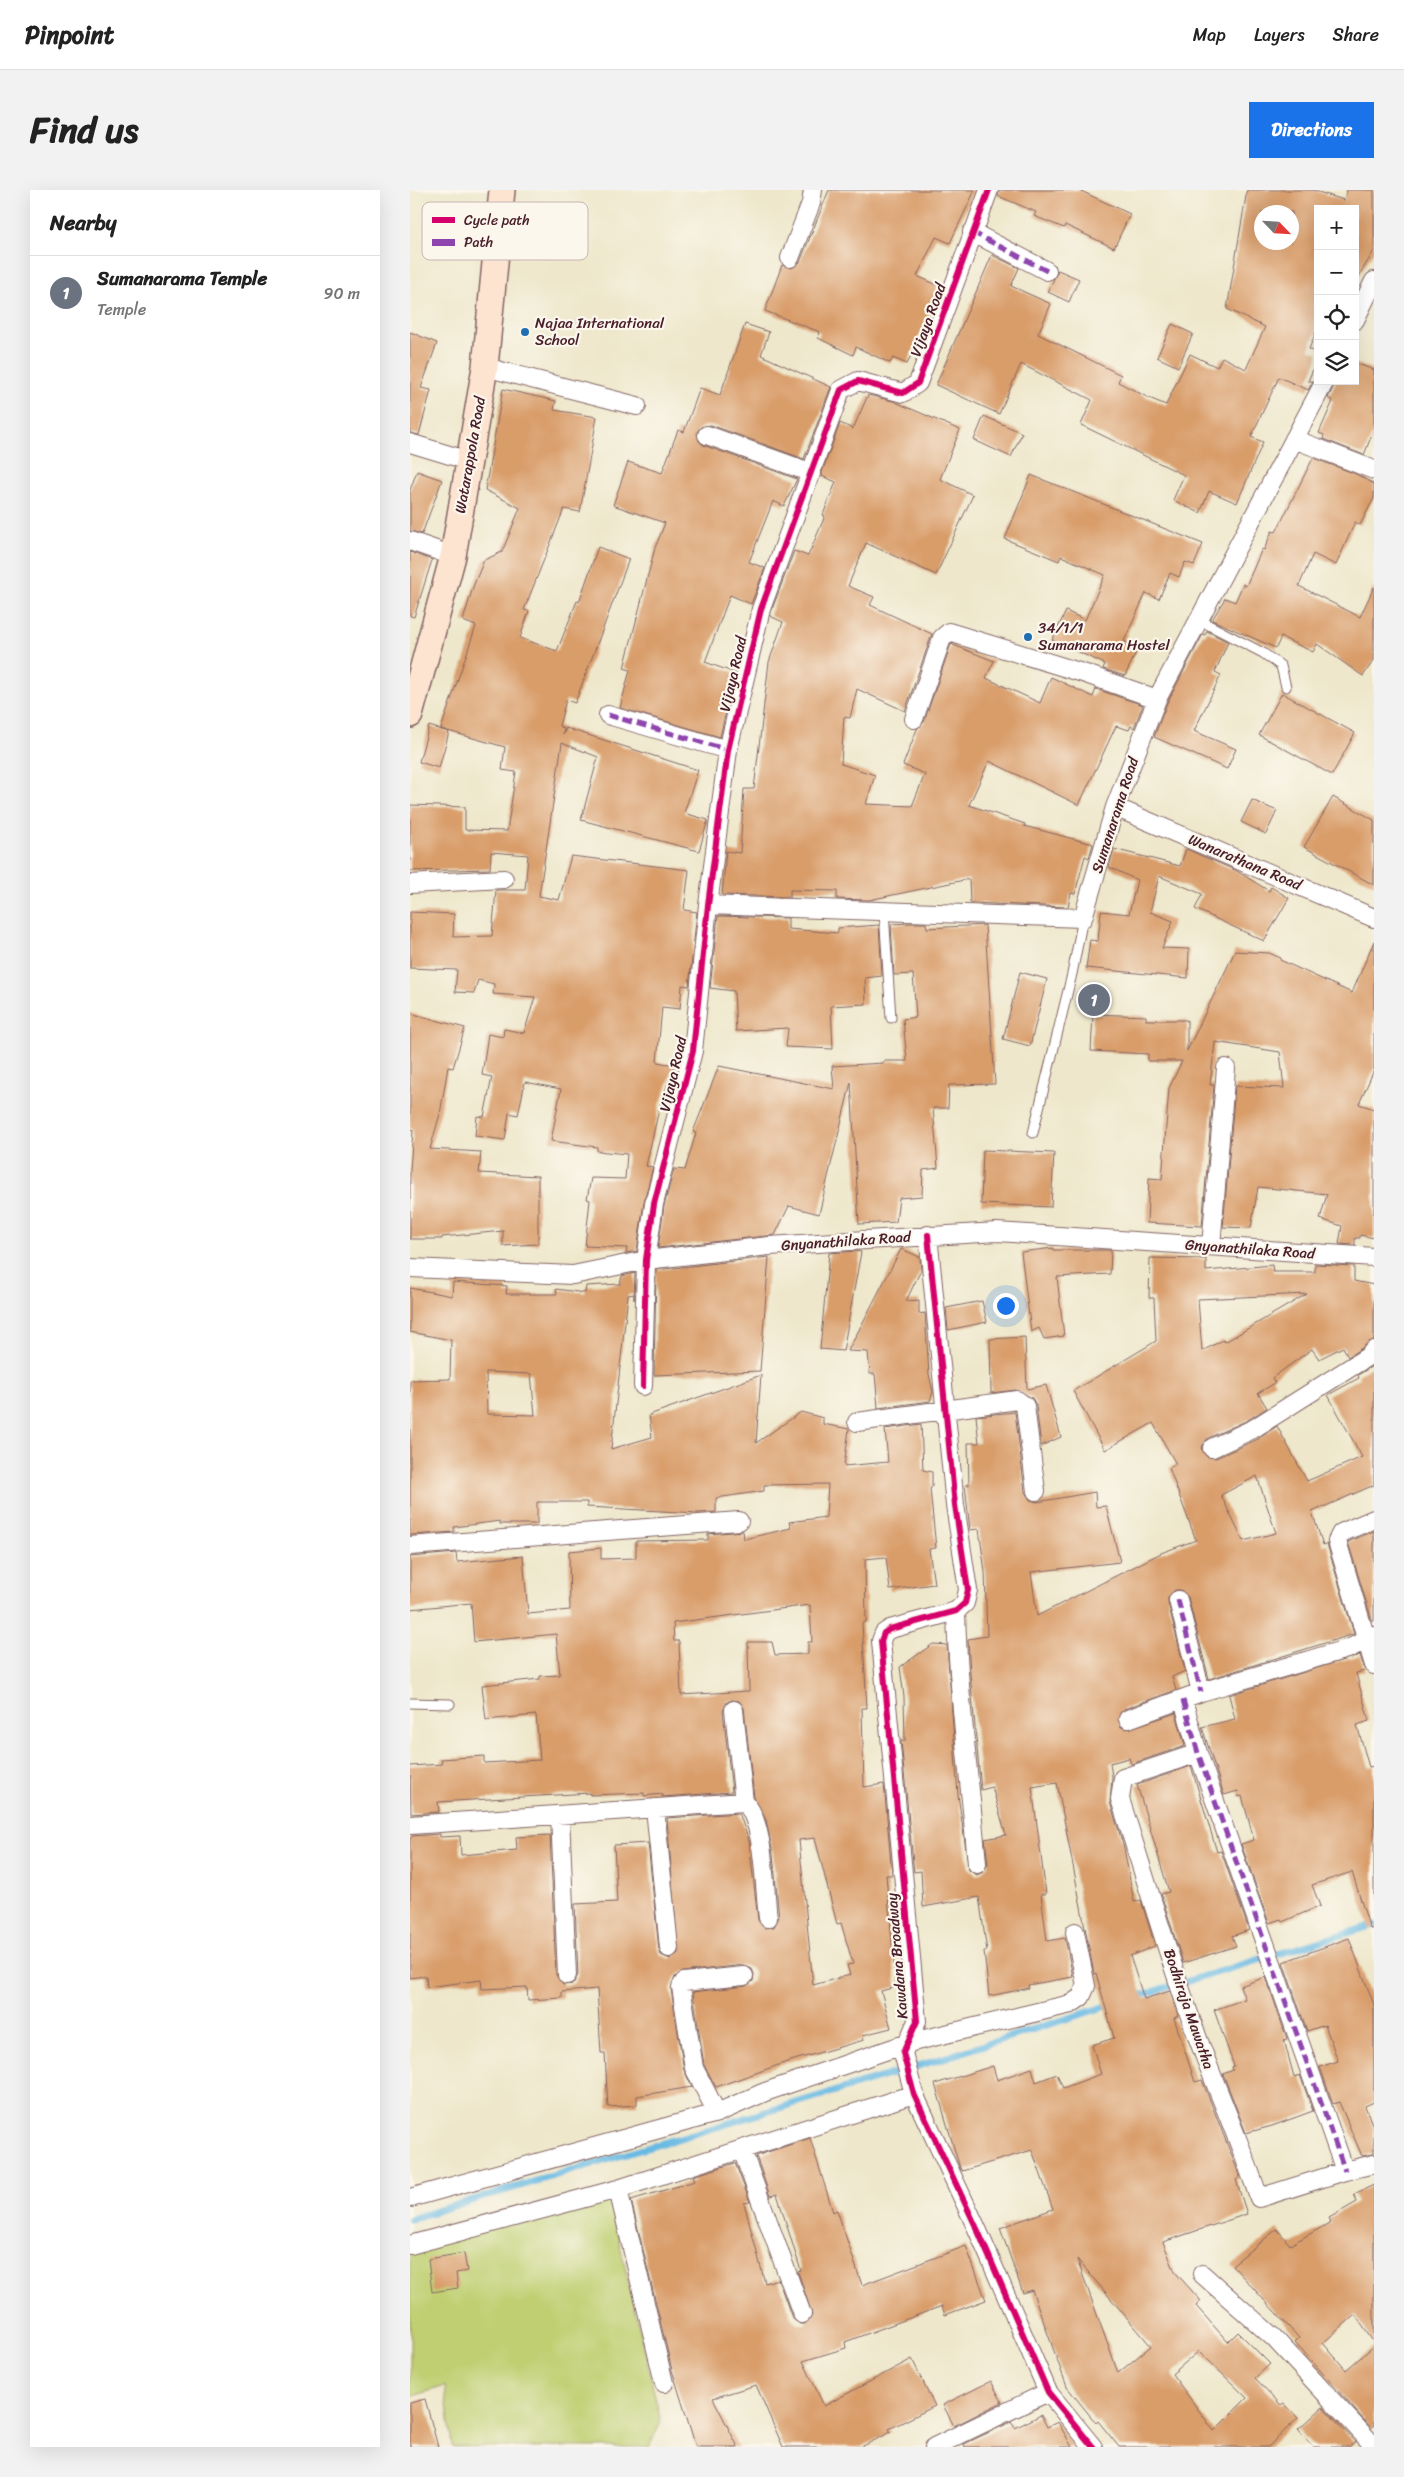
<!DOCTYPE html>
<html lang="en">
<head>
<meta charset="utf-8">
<style>
  :root { --surface:#fff; --page:#f2f2f2; --text:#222; --muted:#767676; --line:#e0e0e0; --accent:#1a73e8 }
  body { margin:0; font-family:Sriracha,sans-serif; background:var(--page); color:var(--text) }
  .controls { position:absolute; right:15px; top:15px; display:grid; overflow:hidden; border-radius:0px; box-shadow:0 5px 20px #0002 }
  .controls button { width:45px; height:45px; display:grid; place-items:center; padding:0; border:0; border-bottom:1px solid var(--line); background:var(--surface); color:var(--text); font:25px sans-serif }
  .compass { position:absolute; left:844px; top:15px; width:45px; height:45px; border-radius:50%; background:var(--surface); box-shadow:0 5px 20px #0002; rotate:115deg }
  .you { position:absolute; left:595px; top:1115px; width:18px; height:18px; margin:-12px; border:4px solid #fff; border-radius:50%; background:#1a73e8; box-shadow:0 0 0 8px #1a73e833 }
  .badge { display:grid; place-items:center; width:32px; height:32px; border-radius:50%; background:var(--accent); color:#fff; font-size:16px; font-weight:700 }
  .pin { position:absolute; translate:-50% -50%; border:2px solid #fff; box-shadow:0 1px 5px #0006 }
  .list { margin:0; padding:0; list-style:none }
  h2 { display:flex; justify-content:space-between; align-items:center; height:65px; margin:0; padding:0 20px; font-size:21px }
  h2 small { font-size:16px; font-weight:400; color:var(--muted) }
  .list li { display:grid; grid-template-columns:32px 1fr auto; gap:15px; align-items:center; box-sizing:border-box; height:75px; padding:0 20px; border-top:1px solid var(--line) }
  .list b { display:block; font-size:19px; white-space:nowrap }
  .list p { margin:0; font-size:16px; white-space:nowrap; color:var(--muted) }
  .list em { font-size:16px; font-style:normal; color:var(--muted) }
  .icon { flex:none; width:28px; height:28px; fill:none; stroke:currentColor; stroke-width:2; stroke-linecap:round; stroke-linejoin:round }
  .map { position:relative; flex:none; width:964px; height:2257px; overflow:hidden; border-radius:0px }
  header { display:flex; align-items:center; gap:30px; box-sizing:border-box; height:70px; padding:0 25px; background:var(--surface); border-bottom:1px solid var(--line) }
  header strong { font-size:24px }
  nav { display:flex; gap:28px; margin-inline-start:auto; font-size:18px }
  .intro { display:flex; align-items:center; justify-content:space-between; box-sizing:border-box; height:120px; padding:0 30px }
  h1 { margin:0; font-size:35px }
  .button { padding:12px 22px; border-radius:0px; background:var(--accent); color:#fff; font-size:18px; font-weight:700 }
  main { display:flex; gap:30px; padding:0 30px }
  aside { flex:1; background:var(--surface); border-radius:0px; box-shadow:0 5px 20px #0002 }
  .map>svg:first-child { display:block }
  .green { fill:#bfcf71; stroke:#84774e }
  .lines { fill:none; stroke-linecap:round; stroke-linejoin:round }
  .stream { stroke:#68b9e3; stroke-width:7 }
  .building { fill:#d99d6a; fill-rule:evenodd }
  .lane-casing { stroke:#836563; stroke-width:11 }
  .street-casing { stroke:#836563; stroke-width:20 }
  .secondary-casing { stroke:#836563; stroke-width:28 }
  .lane { stroke:#fff; stroke-width:9 }
  .street { stroke:#fff; stroke-width:18 }
  .secondary { stroke:#fde4d1; stroke-width:25 }
  .quiet { stroke:#8e44ad; stroke-width:5; stroke-dasharray:10 5; stroke-linecap:butt }
  .cycleway-casing { stroke:#fbf7ec; stroke-width:9 }
  .cycleway { stroke:#d6006c; stroke-width:6 }
  .poi-dot { fill:#1f6fb2; stroke:#fbf7ec; stroke-width:2 }
  .labels { text-anchor:middle; dominant-baseline:central; stroke-width:4.5; stroke-linejoin:round; paint-order:stroke }
  .street-label { font-size:15px; fill:#4a1f2b; stroke:#fbf7ec }
  .poi-label { font-size:15px; fill:#4a1f2b; stroke:#fbf7ec; text-anchor:start }
  .key { fill:#fbf7ec; stroke:#c6b6b2; stroke-width:1 }
  .key-label { font-size:14px; fill:#4a1f2b }
</style>
</head>
<body>
<header>
<strong>Pinpoint</strong>
<nav><a>Map</a><a>Layers</a><a>Share</a></nav>
</header>
<div class="intro"><h1>Find us</h1><a class="button">Directions</a></div>
<main>
<aside>
<h2>Nearby<small></small></h2>
<ul class="list">
<li><span class="badge" style="background:#6b7280">1</span><div><b>Sumanarama Temple</b><p>Temple</p></div><em>90 m</em></li>
</ul>
</aside>
<div class="map">
<svg width="964" height="2257" viewBox="0 0 964 2257">
  <rect width="100%" height="100%" fill="#fbf7ec"/>
  <filter id="ink" filterUnits="userSpaceOnUse"><feTurbulence type="fractalNoise" baseFrequency=".02" numOctaves="2"/><feDisplacementMap in="SourceGraphic" scale="10" xChannelSelector="R" yChannelSelector="G"/><feConvolveMatrix kernelMatrix="1 2 1 2 8 2 1 2 1" color-interpolation-filters="sRGB"/></filter>
  <filter id="wash" filterUnits="userSpaceOnUse"><feTurbulence type="fractalNoise" baseFrequency=".0096" numOctaves="4" result="noise"/><feDisplacementMap in="SourceGraphic" scale="20" xChannelSelector="R" yChannelSelector="G"/><feGaussianBlur stdDeviation="1.12" result="paint"/><feColorMatrix in="noise" values="0 0 0 0 0 0 0 0 0 0 0 0 0 0 0 0 0 1.4 0 .05"/><feComposite in="paint" operator="in"/></filter>
  <g filter="url(#wash)">
    <rect width="100%" height="100%" fill="#eee7cb"/>
    <!-- green -->
    <path class="green" d="M199 2008 251 2232 239 2257H42L35 2196 0 2207V2058Z"/>
    <g class="lines">
      <!-- stream -->
      <path class="stream" d="M725 1807 964 1735
        M0 2029 499 1879 703 1814"/>
    </g>
    <g id="blocks">
      <!-- building -->
      <path class="building" d="M419 0H565L540 53 526 47 507 86 532 97 497 174 483 168 480 173 446 157 443 165 408 148 410 142 355 121 372 75 382 78 390 72Z
        M589 0H669L720 24 704 58 655 35 654 38 624 26 626 22 588 6Z
        M837 0H902L934 10 937 0H964V61L945 92V19H908V137L899 159 908 163V168L898 191H903L898 200 869 187 841 247 853 252 827 313 799 301 790 323 763 310 774 285 671 235 682 210 611 174 589 224 526 195 582 65 609 78 601 96 641 114 628 144 711 185 708 192 739 208 756 215 780 164 807 177 812 167 836 179 855 137 817 119ZM852 22H882V52H852Z
        M648 80 669 89 659 112 638 102Z
        M335 134 359 142 351 165 421 197 394 269 301 235 291 237 287 242 289 251 293 255 387 289 374 316 363 311 339 372 355 378 341 414 320 405 295 472 325 483 310 547 210 518 220 480 214 478 245 358 255 333 203 315 218 272 252 283 268 240 274 242 290 198 310 205Z
        M762 134 783 144 768 177 747 167Z
        M0 142 27 153 11 198 21 200 9 245 0 243Z
        M945 173 964 180V239L954 265 913 249 914 245 909 243 923 211 918 208 926 191H945Z
        M93 199 146 211 144 220 187 227 170 322 154 319 114 420 119 421 110 448 147 461 167 411 169 412 188 357 219 369 165 513 156 510 149 536 154 538 153 545 156 538 288 580 274 623 298 630 289 661 171 630 188 567 152 553 129 706 149 710 161 666 279 680 274 720 287 722 279 796 272 795 270 819 252 817 247 872 265 875 250 915 236 976 243 977 234 1012 227 1061 216 1063 217 1058 175 1056 180 1010 177 1009 181 988 215 989 217 964 187 961V957L141 951 151 899 115 892 108 925 99 923 95 950 65 946 67 926 74 927 82 887 72 885 78 844 93 847 94 839 114 843 125 807 83 804 84 794 68 790 64 803 45 802 47 780 0 778V722L44 724 43 747 82 746 86 700H115L118 665 81 662 80 679 0 681V615L55 617V640L97 641 106 582 92 580 95 557 31 539 66 436 53 431 63 397 74 370 92 362 110 318 75 300Z
        M458 205 483 211 550 240 530 289 563 305 526 385 456 353 438 396 464 407 460 415 522 444 495 521 447 499 440 528 434 527 431 574 465 585 456 614 502 616 515 584 493 575 507 539 514 532 541 454 584 471 576 488 630 513 641 487 683 507 686 499 733 515 724 538 721 536 719 540 706 536 669 615 579 571 559 615 615 634 614 636 683 654 679 668 675 666 665 704 661 703 658 717 560 713 559 689 459 710 427 709V701L380 700V707L312 705 316 661 330 663 334 599H344L359 472 373 432 360 426 361 422 384 361 398 366 415 326 413 325 426 292 412 286V282L430 233 443 239Z
        M574 226 612 243 601 267 564 250Z
        M903 268 946 284 964 294V308L950 335 945 332 926 375 903 364 889 396 950 427 964 397V470L953 486 907 454 903 462 871 447 866 458 802 430 815 408 825 412 833 394 836 396 852 359 854 360 862 341 866 342Z
        M7 281 32 290 12 344 0 341V300Z
        M621 285 793 354 784 375 775 372 769 387 760 383 749 409 736 403 714 451 728 458 715 486 693 479 695 474 642 450 656 421 675 430 695 385 651 366 649 371 595 349Z
        M0 362 22 370 4 427 0 426Z
        M797 441 818 452 805 482 811 485 784 541 826 559 817 579 744 547 757 513 793 444 795 445Z
        M872 503 945 543 922 585 849 545Z
        M19 536 39 542 29 578 9 572Z
        M923 607 964 630V695L894 657Z
        M842 610 867 621 856 644 831 632Z
        M704 659 770 676 776 659 827 681 859 701 861 697 879 708 854 751 785 719 792 704 749 686 740 722 763 731 752 758 779 759 778 788 676 778 680 750 688 751 691 721 719 724 727 690 699 677Z
        M308 726 378 728V739L428 743V738L469 735 472 786 455 788 456 814 421 816 423 859 376 857 378 838 326 841 324 801 300 798Z
        M501 733H516L517 738 575 735 585 894 539 895 538 918H523L528 978 513 980 512 1006 489 1008 486 1032 449 1034 441 892 409 1024 379 1016 365 1045 248 1058 254 1016 264 979 275 980 286 943 283 942 309 876 424 899 422 876 474 873V871H497L493 829 506 827 503 784 484 785 481 734Z
        M964 751V880L949 914 964 919V1048L950 1045V1048H945V1055L929 1054 932 1036 910 1029 917 1004 848 997 841 1038 813 1037 825 896 874 898 870 862 805 852 800 895H804L792 1036 737 1033 739 988 752 989 759 898 772 871H738V864L681 861 683 824 736 826V830H777V861L825 761 859 763 871 768 870 770 942 803Z
        M610 782 637 789 620 856 593 849Z
        M0 823 55 838 43 878 38 877 30 924 20 959 71 962 69 983 128 986V1054L93 1056V1041L32 1047V1049H0V980L3 940 0 939Z
        M573 960 644 963 641 1017 571 1014Z
        M643 1058V1060H701L700 1084 647 1087 654 1146 634 1149 629 1138 621 1142 611 1062Z
        M491 1059 510 1067 511 1080 496 1111 509 1110V1124L515 1123 519 1184 523 1202 520 1211 468 1218 465 1184H460L458 1162 438 1161Z
        M446 1061 451 1062 433 1161 410 1159 419 1063Z
        M359 1067 350 1181 244 1185 246 1080Z
        M740 1068 796 1069V1081L862 1075 863 1082H905V1074L944 1076V1091L964 1095V1150L938 1167 933 1157 909 1169 902 1159 862 1188 865 1193 848 1203 857 1218 838 1230 798 1248 791 1258 796 1266 806 1268 848 1249 867 1236 897 1291 952 1267 918 1205 949 1188 948 1185 964 1175V1295L902 1322 913 1355 917 1354 944 1444 799 1489 778 1407 771 1400H765L758 1407V1413L775 1481 762 1487 766 1500 714 1519 708 1528 711 1537 717 1539 766 1523 775 1556 721 1574 719 1568 700 1573 702 1587 700 1612 714 1658 724 1712 731 1710 745 1756 720 1766 734 1809 760 1801 768 1826 764 1828 785 1892 792 1890 830 1987 826 1990 837 2024 753 2052 765 2082 791 2111 786 2116 818 2152 828 2142 860 2174 845 2188 871 2215 874 2213 888 2228 858 2257H709L688 2231 686 2233 657 2197 622 2100 613 2103 590 2038 643 2019 622 1960 552 1981 550 1978 525 1894 583 1876 587 1890 622 1878 626 1892 647 1884 653 1898 691 1884 682 1855 704 1848 686 1783 684 1784 647 1593 622 1597 636 1704H631L637 1751 655 1748 663 1787 618 1795 619 1798 579 1806 574 1761H577L569 1707 513 1717 511 1681 504 1682 491 1551H495L494 1507 490 1477 523 1454 537 1455 548 1605 559 1680 567 1685 573 1682 578 1674 575 1649 596 1645 582 1597 571 1600 560 1484 558 1449 577 1446 575 1382 569 1339 560 1340 555 1295H559L558 1253H569L566 1226 605 1222 615 1302 620 1310 627 1312 685 1302 686 1317 696 1316 710 1372 621 1382 627 1426 751 1363 786 1350 759 1278 766 1274 743 1233 695 1260 663 1201 746 1151 744 1108H739ZM897 1104 815 1152 813 1150 792 1161 788 1109ZM847 1286 866 1343 833 1351 811 1305ZM667 2069 741 2156 708 2183ZM789 2161 837 2208 804 2241 762 2184Z
        M225 1083 224 1110V1104L218 1105 201 1259 242 1247 239 1225 351 1185 346 1253 391 1222 413 1228V1234L439 1239 434 1276 478 1272 475 1239 511 1234 513 1280 522 1282V1297L520 1299 526 1358 519 1359 524 1394 480 1400 476 1367 455 1369 456 1432 452 1433 457 1518H452L454 1597 474 1594 482 1685H476L486 1797 471 1801 481 1838 453 1845 454 1850 377 1872 306 1897 294 1875 283 1802 336 1796 343 1791 344 1784 342 1779 333 1775 273 1782 265 1787 261 1799 274 1880 282 1897 227 1906V1915L198 1917 195 1863H191L187 1799 152 1802V1808L118 1810 117 1797 72 1799 71 1790 17 1797 16 1786 0 1788V1649L2 1646 30 1644V1647L50 1646 51 1665 107 1660 106 1647 140 1645 146 1785 153 1795 163 1794 168 1785 165 1714 207 1712 204 1655 238 1653 249 1760 251 1765 260 1769 268 1763 257 1628 329 1623 339 1651 348 1730 354 1738 364 1737 369 1727 363 1664 356 1630 344 1608 334 1518 329 1511 322 1510 317 1512 313 1521 322 1602 252 1607V1604L234 1606V1603L180 1605V1603L28 1612 29 1622 1 1624 0 1576 32 1574 31 1569 74 1566V1573L130 1570 126 1525 76 1530 72 1495 130 1489V1486L150 1485 146 1444 64 1452 61 1413 0 1419V1367L46 1363 47 1372 113 1366 118 1424 160 1420 159 1361 191 1358V1369L226 1368V1351L298 1350V1344L333 1341 334 1349 381 1338 379 1332 416 1327 418 1294 354 1295V1301L306 1308V1322L288 1323 177 1317V1312H127V1334H90V1331L44 1337V1342L0 1345V1190L40 1189 41 1150 0 1142V1098L42 1106 43 1092 97 1096 96 1104H147L146 1099 175 1103 176 1096 210 1094 212 1086ZM76 1182 121 1184 125 1225 77 1224ZM400 1415 402 1452H398V1464L365 1465 362 1452H338L339 1501 271 1505 269 1451H264L263 1433ZM405 1648 427 1734 431 1733 443 1774 437 1775 440 1785 403 1795 389 1650Z
        M572 1111 577 1132 538 1140 536 1118Z
        M615 1147 617 1199 636 1195 651 1247 631 1256 626 1215 622 1208 606 1200 581 1203 580 1149Z
        M964 1341V1431H962L938 1352Z
        M950 1465 955 1481 946 1483 959 1531 947 1535 959 1577 964 1576V1738L960 1739 942 1682 902 1695 910 1716 872 1732 871 1729 859 1733 831 1654 844 1650 832 1606 829 1607 828 1601 814 1605 792 1537 825 1529 819 1505Z
        M781 1576 807 1662 811 1661 839 1740 822 1746 826 1756 773 1773 751 1704 759 1702 727 1595Z
        M939 1748 964 1815V1912L955 1916 964 1939V1964L952 1966 929 1912 923 1914 910 1877 928 1871 915 1835 897 1841 873 1772Z
        M856 1787 877 1849 874 1850 884 1887 890 1885 903 1921 862 1936 836 1943 813 1884 823 1880 822 1877 824 1876 804 1820 835 1809 830 1796Z
        M400 1948 423 2022 427 2020 452 2095 556 2056 576 2110 535 2125 532 2116 435 2152 436 2158 393 2171 414 2216 502 2169 525 2216 479 2239 481 2242 451 2257H373L346 2195 303 2208 328 2257H286L262 2180 221 2010 285 1991 283 1986 325 1973 340 2012 334 2013 355 2093 368 2089 382 2128 390 2134H395L402 2125 388 2082 391 2081 367 2004 360 2006 346 1966Z
        M964 1995V2153L945 2125 913 2153 936 2180 964 2156V2235L961 2238 885 2152 889 2148 822 2075 867 2039 880 2055 921 2032 919 2028 947 2012 944 2004Z
        M54 2063 57 2081 46 2083 48 2098 22 2102 18 2069Z
        M581 2191 592 2212 544 2236 533 2215Z
        M15 2209 28 2257H0V2213Z
        M913 2217 945 2252 939 2257H903L888 2240Z
        M631 2225 637 2237 648 2232 662 2257H555L554 2254 601 2232 605 2238Z"/>
    </g>
  </g>
  <g filter="url(#ink)">
    <use href="#blocks" fill-opacity="0" stroke="#836563" stroke-width="1"/>
    <g class="lines">
      <defs>
        <path id="lane" d="M789 430 853 463 871 476 876 497
          M474 722 481 828
          M623 943 662 784 673 728
          M0 1513 40 1514"/>
        <path id="street" d="M562 42 637 81
          M380 68 401 13 403 0
          M945 130 964 91
          M75 177 227 216
          M297 245 402 283
          M884 249 964 280
          M0 253 59 271
          M0 351 43 366
          M198 525 318 560
          M504 529 532 448 539 442 676 484 747 509
          M705 617 964 728
          M0 694 94 689
          M298 715 673 728 705 617 747 509 915 191
          M518 1045 545 1315 558 1400 555 1413 546 1421 480 1439 474 1443 471 1451 507 1831 493 1863 504 1904 568 2041 638 2202 683 2257
          M801 1056 816 878
          M0 1078 163 1085 236 1070 359 1056 587 1042 964 1067
          M233 1196 236 1070 244 1014 283 861 298 715 318 560 351 419 431 200 448 191 493 203 508 193 579 0
          M447 1232 607 1210 615 1216 626 1301
          M802 1258 843 1239 957 1167 964 1160
          M964 1329 931 1343 927 1351 964 1475
          M0 1356 329 1331
          M768 1410 791 1502
          M546 1421C548 1506 560 1590 567 1674
          M773 1510 788 1563 935 1981
          M324 1520 334 1612
          M718 1529 791 1502 940 1458 964 1446
          M788 1563 713 1588 710 1609C732 1677 752 1745 775 1812 797 1879 827 1942 849 2008L935 1981 964 1974
          M245 1618 259 1758
          M150 1625 157 1785
          M0 1635 334 1612C355 1630 354 1699 358 1728
          M307 1923 284 1878 271 1797 274 1792 334 1786
          M332 1960 392 2124
          M208 1999 254 2193
          M0 2008 307 1923 355 1902 498 1853 661 1814 671 1807 676 1796 665 1742
          M0 2055 208 1999 504 1904
          M792 2084 864 2148 964 2256
          M524 2257 638 2202"/>
        <path id="secondary" d="M0 525 43 366 75 177 92 0"/>
      </defs>
      <!-- lane casing -->
      <use href="#lane" class="lane-casing"/>
      <!-- street casing -->
      <use href="#street" class="street-casing"/>
      <!-- secondary casing -->
      <use href="#secondary" class="secondary-casing"/>
      <!-- lane -->
      <use href="#lane" class="lane"/>
      <!-- street -->
      <use href="#street" class="street"/>
      <!-- secondary -->
      <use href="#secondary" class="secondary"/>
      <!-- quiet -->
      <path class="quiet" d="M562 42 637 81
        M198 525 318 560
        M768 1410 791 1502
        M773 1510 788 1563 935 1981"/>
      <defs>
        <path id="cycleway" d="M518 1045 545 1315 558 1400 555 1413 546 1421 480 1439 474 1443 471 1451 507 1831 493 1863 504 1904 568 2041 638 2202 683 2257
          M233 1196 236 1070 244 1014 283 861 298 715 318 560 351 419 431 200 448 191 493 203 508 193 579 0"/>
      </defs>
      <!-- cycleway casing -->
      <use href="#cycleway" class="cycleway-casing"/>
      <!-- cycleway -->
      <use href="#cycleway" class="cycleway"/>
    </g>
  </g>
  <!-- markers -->
  <g class="poi-dot">
    <circle cx="115" cy="142" r="5"/>
    <circle cx="618" cy="447" r="5"/>
  </g>
  <g class="labels">
    <!-- street labels -->
    <g class="street-label">
      <text transform="translate(518 130) rotate(-70)">Vijaya Road</text>
      <text transform="translate(60 265) rotate(-80)">Watarappola Road</text>
      <text transform="translate(323 484) rotate(-77)">Vijaya Road</text>
      <text transform="translate(705 625) rotate(-72)">Sumanarama Road</text>
      <text transform="translate(835 672) rotate(23)">Wanarathana Road</text>
      <text transform="translate(263 884) rotate(-77)">Vijaya Road</text>
      <text transform="translate(436 1051) rotate(-4)">Gnyanathilaka Road</text>
      <text transform="translate(840 1059) rotate(4)">Gnyanathilaka Road</text>
      <text transform="translate(487 1766) rotate(-95)">Kawdana Broadway</text>
      <text transform="translate(779 1819) rotate(71)">Bodhiraja Mawatha</text>
    </g>
    <!-- poi labels -->
    <g class="poi-label">
      <text x="125" y="133">Najaa International<tspan x="125" dy="17">School</tspan></text>
      <text x="628" y="438">34/1/1<tspan x="628" dy="17">Sumanarama Hostel</tspan></text>
    </g>
  </g>
  <!-- legend -->
  <rect x="12" y="12" width="166" height="58" rx="8" class="key"/>
  <rect x="22" y="27" width="23" height="6" fill="#d6006c"/>
  <rect x="22" y="49" width="23" height="7" fill="#8e44ad"/>
  <g class="key-label">
    <text x="54" y="35">Cycle path</text>
    <text x="54" y="57">Path</text>
  </g>
</svg>
<div class="controls">
<button>+</button>
<button>−</button>
<button><svg class="icon" aria-label="locate" viewBox="0 0 24 24"><circle cx="12" cy="12" r="6"/><path d="M12 2v4M12 18v4M2 12h4M18 12h4"/></svg></button>
<button><svg class="icon" aria-label="layers" viewBox="0 0 24 24"><path d="M12 4l9 5-9 5-9-5zM3 14l9 5 9-5"/></svg></button>
</div>
<svg class="compass" viewBox="-18 -18 36 36"><path d="M0-13l5 13h-10z" fill="#e53935"/><path d="M0 13l5-13h-10z" fill="#767676"/></svg>
<div class="you"></div>
<div class="pin badge" style="left:684px;top:810px;background:#6b7280">1</div>
</div>
</main>
</body>
</html>
